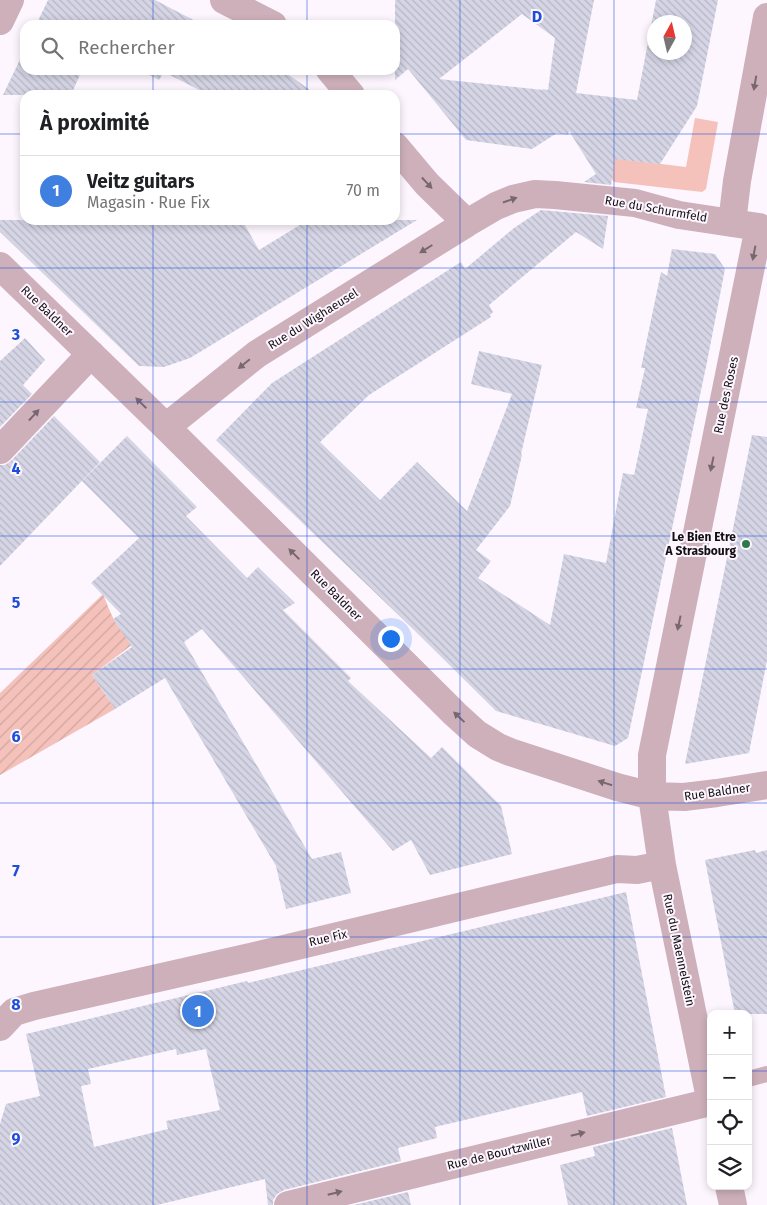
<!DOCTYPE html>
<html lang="fr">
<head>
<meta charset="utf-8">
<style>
  :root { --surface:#fff; --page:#f2f2f2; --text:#202124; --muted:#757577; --line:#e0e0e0; --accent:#d93025 }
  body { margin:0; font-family:"Fira Sans",sans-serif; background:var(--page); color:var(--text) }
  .controls { position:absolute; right:15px; bottom:15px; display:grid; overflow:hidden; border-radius:10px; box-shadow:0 2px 8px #0003 }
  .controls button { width:45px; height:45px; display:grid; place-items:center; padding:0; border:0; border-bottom:1px solid var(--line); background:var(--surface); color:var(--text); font:25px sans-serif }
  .compass { position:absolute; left:647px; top:15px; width:45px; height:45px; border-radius:50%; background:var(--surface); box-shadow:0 2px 8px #0003; rotate:8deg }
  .you { position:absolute; left:390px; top:638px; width:18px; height:18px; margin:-12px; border:4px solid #fff; border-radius:50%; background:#1a73e8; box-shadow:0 0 0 8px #1a73e833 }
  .badge { display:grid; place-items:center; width:32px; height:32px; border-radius:50%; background:var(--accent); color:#fff; font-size:16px; font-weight:700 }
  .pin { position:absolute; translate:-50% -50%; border:2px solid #fff; box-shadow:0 1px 5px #0006 }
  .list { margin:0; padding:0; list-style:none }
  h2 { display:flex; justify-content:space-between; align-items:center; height:65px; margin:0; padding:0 20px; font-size:21px }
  h2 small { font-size:16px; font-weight:400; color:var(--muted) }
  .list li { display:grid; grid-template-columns:32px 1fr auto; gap:15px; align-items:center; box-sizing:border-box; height:70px; padding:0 20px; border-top:1px solid var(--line) }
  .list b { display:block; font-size:19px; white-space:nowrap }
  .list p { margin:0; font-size:16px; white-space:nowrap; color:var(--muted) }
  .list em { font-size:16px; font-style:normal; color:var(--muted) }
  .icon { flex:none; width:28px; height:28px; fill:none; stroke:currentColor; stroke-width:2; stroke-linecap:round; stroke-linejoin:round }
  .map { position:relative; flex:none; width:767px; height:1205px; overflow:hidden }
  .search { position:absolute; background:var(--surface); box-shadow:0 2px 8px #0003; left:20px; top:20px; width:380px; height:55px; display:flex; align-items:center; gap:12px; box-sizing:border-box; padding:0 18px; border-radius:15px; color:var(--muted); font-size:19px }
  .panel { position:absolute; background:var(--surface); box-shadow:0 2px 8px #0003; left:20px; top:90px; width:380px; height:135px; border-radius:15px }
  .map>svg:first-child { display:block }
  .grass { fill:#f4c2ba }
  .garden { fill:url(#garden-furrows) }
  .building { fill:url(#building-back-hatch); fill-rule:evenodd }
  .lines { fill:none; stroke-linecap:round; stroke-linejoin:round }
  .service { stroke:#ceb0bb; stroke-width:16 }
  .minor { stroke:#ceb0bb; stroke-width:28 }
  .oneway { fill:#79676f }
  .grid { fill:none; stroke:#1d4ed8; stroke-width:1; stroke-opacity:0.55 }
  .poi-dot { fill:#2d7949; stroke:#fdf6ff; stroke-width:2 }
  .labels { text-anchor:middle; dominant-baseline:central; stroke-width:4; stroke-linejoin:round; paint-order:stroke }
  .street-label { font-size:12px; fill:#120e13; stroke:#fdf6ff }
  .poi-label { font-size:12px; font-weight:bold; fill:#120e13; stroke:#fdf6ff; text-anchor:end }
  .grid-label { font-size:16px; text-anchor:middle; font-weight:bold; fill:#1d4ed8; stroke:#fdf6ff; stroke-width:4; stroke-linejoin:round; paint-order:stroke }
</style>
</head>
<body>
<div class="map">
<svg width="767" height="1205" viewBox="0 0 767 1205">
  <defs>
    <pattern id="garden-furrows" width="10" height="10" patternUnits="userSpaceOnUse" patternTransform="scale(1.25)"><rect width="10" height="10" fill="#f4c2ba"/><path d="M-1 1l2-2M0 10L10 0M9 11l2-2" fill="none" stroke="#d0a69f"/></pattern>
    <pattern id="building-back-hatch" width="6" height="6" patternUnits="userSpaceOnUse" patternTransform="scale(1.25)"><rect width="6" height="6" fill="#d5d5e6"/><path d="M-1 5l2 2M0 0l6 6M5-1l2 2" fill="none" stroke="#b6b6c4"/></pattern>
  </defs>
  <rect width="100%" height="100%" fill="#fdf6ff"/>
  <!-- grass -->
  <path class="grass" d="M695 118 718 122 706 189 702 192 614 182 611 178 612 158 686 167Z"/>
  <!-- garden -->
  <path class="garden" d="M103 594C112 617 116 627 133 644L92 675 115 709 0 775V693Z"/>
  <!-- building -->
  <path class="building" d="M48 0H155L203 25H36Z
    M395 0H594L576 93 637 100 656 0H718L697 106 660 164 615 159 611 185 584 182 596 174 569 131 568 135 557 133 532 149 466 140 408 69 395 80ZM522 14 555 38 548 90 542 89 543 90 439 79ZM654 22H684V52H654Z
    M25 49V70H82L71 95H3Z
    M140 70H282L317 95H209L164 72 159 80Z
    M541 210 608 216 603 249 576 232 489 305 493 312 490 315 491 317 369 395 320 442 380 500 417 462 467 511 512 394 471 384 479 351 542 365 521 454 522 455 510 506 476 550 491 561 478 578 550 625 564 554 606 563 623 473 634 475 648 409 636 408 645 368H641L661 272 667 276 672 249 715 254 725 269 707 362 628 738 615 746 496 711 413 629 216 440 272 383 453 267 461 262 465 269 514 228Z
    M0 220H242L259 250 308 220H417L190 358 164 367 139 366 0 232Z
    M25 338 45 360 23 385 32 394 0 427V361Z
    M54 416 100 462 0 566V465H5L11 461Z
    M752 435 767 437V660L749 753 685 764Z
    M127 436 197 507 186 516 247 578 258 567 295 603 283 610 351 678 348 681 431 758 442 747 501 806 512 854 430 875 411 840 393 851 202 629 184 642 312 859 341 852 351 893 286 909 276 866 165 678 115 709 92 675 132 647 113 619 121 614 91 583 139 538 82 481Z
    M755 850 756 853 767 850V1014H735L705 860Z
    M626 892 666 1097 587 1116 582 1092 435 1127 437 1138 398 1148 401 1161 284 1190 277 1194 273 1200V1205H268L265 1179 157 1205H0V1124L6 1104 40 1096 26 1034 247 981 248 983ZM176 1049 177 1055 206 1049 220 1110 166 1121 168 1129 94 1147 81 1086 91 1084 88 1069Z
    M672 1128 687 1205H568L560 1165 595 1156 593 1147Z
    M408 1192 411 1205H354Z"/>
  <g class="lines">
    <!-- service -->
    <path class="service" d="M748 1079 767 1074"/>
    <!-- minor -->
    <path class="minor" d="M224 0 273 25
      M0 21 10 0
      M330 70 351 95
      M395 146 427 184 467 223
      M0 266 166 427 455 714 477 734 498 747 510 752 617 787 652 796 684 797 717 793 767 785
      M166 427 257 354 467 223 496 206 513 199 535 194 555 195 635 203 679 215 732 223
      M0 450 91 354
      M0 1027 14 1012 34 1006 255 956 617 869 637 870 662 865
      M711 1103 662 865 652 796V755L759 227 732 223 737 181 767 17
      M729 1186 733 1205
      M288 1205 711 1102"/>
  </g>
  <!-- one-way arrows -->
  <defs><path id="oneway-solid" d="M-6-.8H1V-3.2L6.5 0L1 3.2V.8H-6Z" transform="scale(1.25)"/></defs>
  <g class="oneway">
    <use href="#oneway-solid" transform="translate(755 83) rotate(100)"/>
    <use href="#oneway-solid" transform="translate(427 183) rotate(47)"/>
    <use href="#oneway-solid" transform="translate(510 200) rotate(-19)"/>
    <use href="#oneway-solid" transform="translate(426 249) rotate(148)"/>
    <use href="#oneway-solid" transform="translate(754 253) rotate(101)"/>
    <use href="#oneway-solid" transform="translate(244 364) rotate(141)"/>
    <use href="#oneway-solid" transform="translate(141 403) rotate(-136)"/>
    <use href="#oneway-solid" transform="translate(34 415) rotate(-47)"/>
    <use href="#oneway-solid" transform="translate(712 464) rotate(102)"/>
    <use href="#oneway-solid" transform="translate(294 554) rotate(-135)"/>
    <use href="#oneway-solid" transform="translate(679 623) rotate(102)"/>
    <use href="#oneway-solid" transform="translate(459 717) rotate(-137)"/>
    <use href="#oneway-solid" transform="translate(605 783) rotate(-162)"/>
    <use href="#oneway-solid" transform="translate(578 1134) rotate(-14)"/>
    <use href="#oneway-solid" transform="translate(335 1193) rotate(-14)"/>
  </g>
  <!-- grid -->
  <path class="grid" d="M153 0V25M307 0V25M460 0V1205M614 0V1205M153 70V95M307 70V95M0 134H25M395 134H767M153 220V1205M307 220V1205M0 268H767M0 402H767M0 536H767M0 669H767M0 803H767M0 937H767M0 1071H711M748 1071H767"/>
  <!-- markers -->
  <circle class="poi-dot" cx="746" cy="544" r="5"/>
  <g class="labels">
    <!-- street labels -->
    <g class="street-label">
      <text transform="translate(656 209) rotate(10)">Rue du Schurmfeld</text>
      <text transform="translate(47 311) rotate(44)">Rue Baldner</text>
      <text transform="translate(313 319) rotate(-32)">Rue du Wighaeusel</text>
      <text transform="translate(726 395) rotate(-78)">Rue des Roses</text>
      <text transform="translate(336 595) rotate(45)">Rue Baldner</text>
      <text transform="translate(717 792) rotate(-8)">Rue Baldner</text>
      <text transform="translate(328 938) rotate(-13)">Rue Fix</text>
      <text transform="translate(679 950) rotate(78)">Rue du Maennelstein</text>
      <text transform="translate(499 1153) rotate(-14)">Rue de Bourtzwiller</text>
    </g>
    <!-- poi labels -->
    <g class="poi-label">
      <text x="736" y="537">Le Bien Etre<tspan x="736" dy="14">A Strasbourg</tspan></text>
    </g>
  </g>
  <g class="grid-label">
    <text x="537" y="22">D</text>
    <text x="16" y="340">3</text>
    <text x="16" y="474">4</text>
    <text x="16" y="608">5</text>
    <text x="16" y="742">6</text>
    <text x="16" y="876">7</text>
    <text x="16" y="1010">8</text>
    <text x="16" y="1144">9</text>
  </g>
</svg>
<div class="controls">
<button>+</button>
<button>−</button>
<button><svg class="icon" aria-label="locate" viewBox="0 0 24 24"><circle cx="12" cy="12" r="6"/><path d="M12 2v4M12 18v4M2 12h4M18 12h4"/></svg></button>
<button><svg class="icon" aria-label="layers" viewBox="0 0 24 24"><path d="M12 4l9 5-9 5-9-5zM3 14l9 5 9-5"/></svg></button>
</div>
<svg class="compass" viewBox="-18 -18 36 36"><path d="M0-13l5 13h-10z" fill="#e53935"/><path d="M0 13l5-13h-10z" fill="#757577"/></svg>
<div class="you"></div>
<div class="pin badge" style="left:198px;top:1011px;background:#3f7fe0">1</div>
<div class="search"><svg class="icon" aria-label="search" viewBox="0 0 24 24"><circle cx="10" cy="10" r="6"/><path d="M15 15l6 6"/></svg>Rechercher</div>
<section class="panel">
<h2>À proximité<small></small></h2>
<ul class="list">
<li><span class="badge" style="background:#3f7fe0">1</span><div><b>Veitz guitars</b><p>Magasin · Rue Fix</p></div><em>70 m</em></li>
</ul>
</section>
</div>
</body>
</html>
